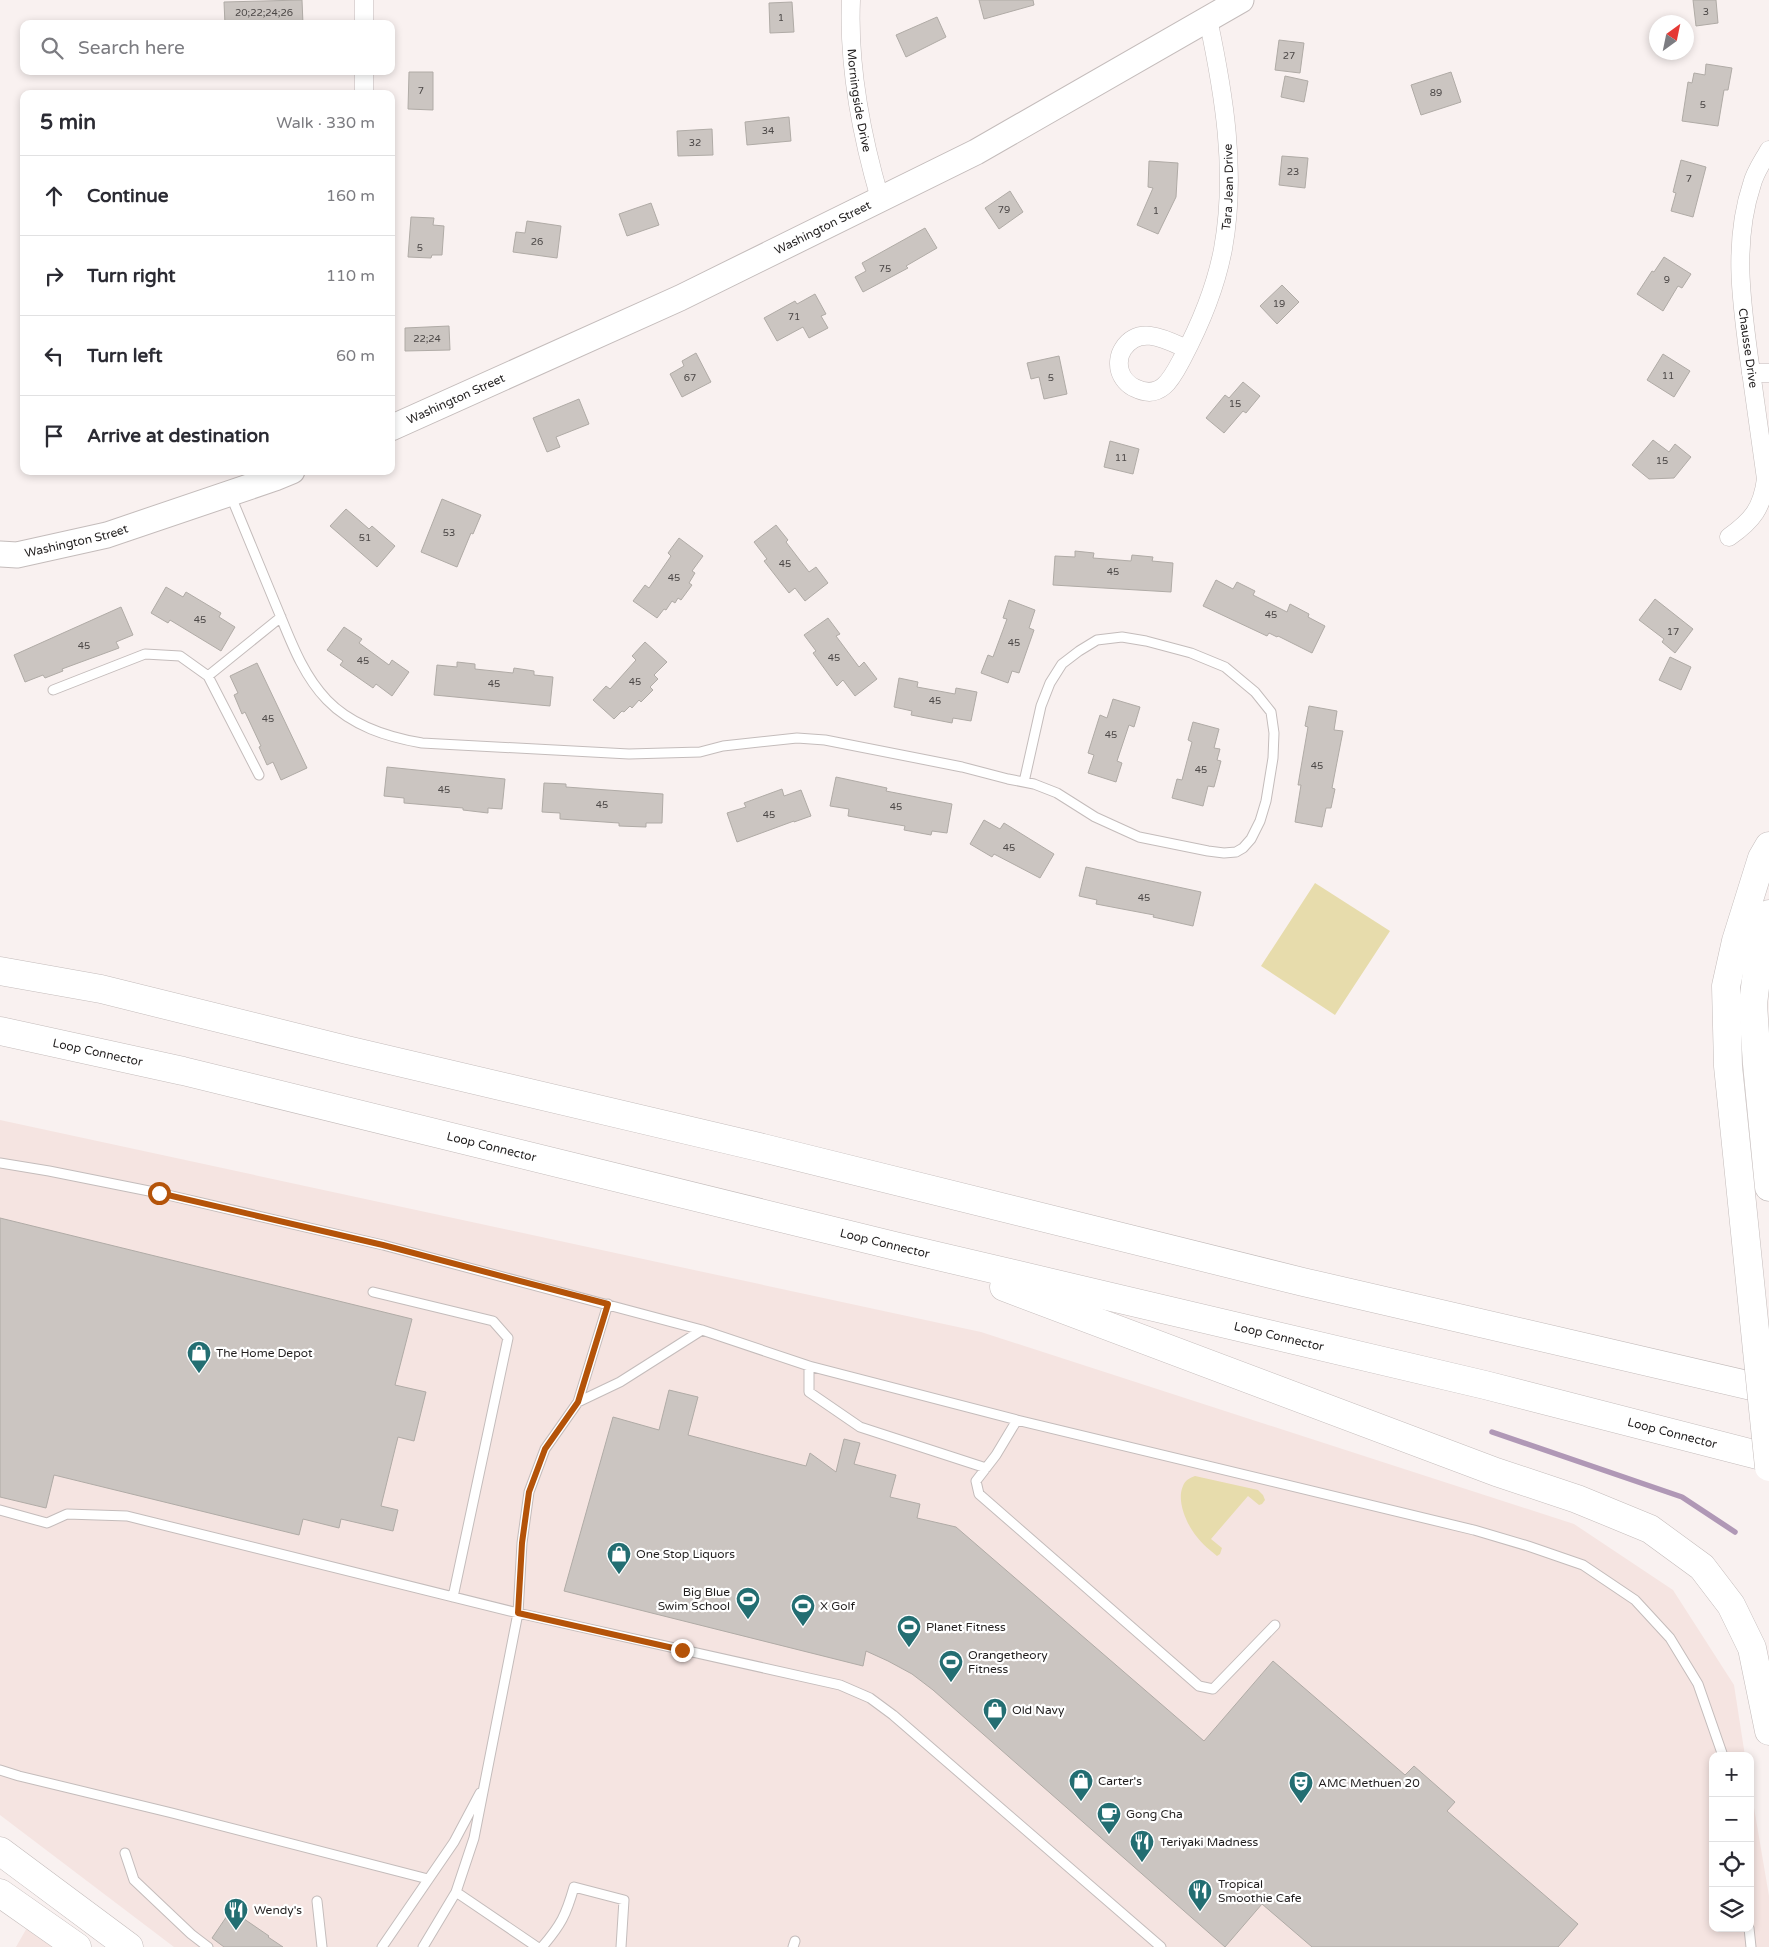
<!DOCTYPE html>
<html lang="en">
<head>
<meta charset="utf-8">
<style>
  :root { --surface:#fff; --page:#f7f7f7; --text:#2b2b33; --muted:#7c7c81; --line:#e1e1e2 }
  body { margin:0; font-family:"Varela Round",sans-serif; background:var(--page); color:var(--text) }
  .controls { position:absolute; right:15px; bottom:15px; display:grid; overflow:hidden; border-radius:10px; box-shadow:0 2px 8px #0003 }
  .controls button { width:45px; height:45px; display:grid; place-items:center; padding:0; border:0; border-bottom:1px solid var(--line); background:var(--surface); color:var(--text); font:25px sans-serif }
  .compass { position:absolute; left:1649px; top:15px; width:45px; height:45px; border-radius:50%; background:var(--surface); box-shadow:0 2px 8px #0003; rotate:33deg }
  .stop { position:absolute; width:15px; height:15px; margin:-11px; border:4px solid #b45309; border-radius:50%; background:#fff }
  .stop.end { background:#b45309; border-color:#fff; box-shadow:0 1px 5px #0008 }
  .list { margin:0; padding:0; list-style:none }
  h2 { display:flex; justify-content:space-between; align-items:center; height:65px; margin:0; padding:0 20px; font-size:21px }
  h2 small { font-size:16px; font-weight:400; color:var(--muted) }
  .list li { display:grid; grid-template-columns:32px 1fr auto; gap:15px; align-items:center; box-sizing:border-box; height:80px; padding:0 20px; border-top:1px solid var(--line) }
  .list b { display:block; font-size:19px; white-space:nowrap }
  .list em { font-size:16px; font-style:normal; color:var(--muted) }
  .icon { flex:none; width:28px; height:28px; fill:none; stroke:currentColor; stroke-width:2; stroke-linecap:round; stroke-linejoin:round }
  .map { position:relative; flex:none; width:1769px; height:1947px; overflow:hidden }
  .search { position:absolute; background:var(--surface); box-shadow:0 2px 8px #0003; left:20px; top:20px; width:375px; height:55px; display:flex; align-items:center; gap:12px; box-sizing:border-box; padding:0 18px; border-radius:10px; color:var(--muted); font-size:19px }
  .panel { position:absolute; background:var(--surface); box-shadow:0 2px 8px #0003; left:20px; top:90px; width:375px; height:385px; border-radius:10px }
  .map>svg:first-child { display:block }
  .built { fill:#f5e4e1 }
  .green { fill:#e7dcac }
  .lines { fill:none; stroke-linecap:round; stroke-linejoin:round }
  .stream { stroke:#b098b6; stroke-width:5.5 }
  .building { fill:#cbc5c1; stroke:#b0aba6 }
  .lane-casing { stroke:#c4bcbb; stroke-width:11 }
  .street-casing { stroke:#c4bcbb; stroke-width:19 }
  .secondary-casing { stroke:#c4bcbb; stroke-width:27 }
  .primary-casing { stroke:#c4bcbb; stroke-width:29 }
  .highway-casing { stroke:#c4bcbb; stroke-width:29 }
  .lane { stroke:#fff; stroke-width:9 }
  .street { stroke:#fff; stroke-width:18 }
  .secondary { stroke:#fff; stroke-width:25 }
  .primary { stroke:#fff; stroke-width:28 }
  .highway { stroke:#fff; stroke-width:28 }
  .highway-bridge-casing { stroke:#c4bcbb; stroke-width:29; stroke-linecap:butt }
  .highway-bridge { stroke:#fff; stroke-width:28 }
  .route { stroke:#b45309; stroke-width:6 }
  .labels { text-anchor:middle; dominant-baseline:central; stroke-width:4.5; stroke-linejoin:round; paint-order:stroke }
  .number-label { font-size:10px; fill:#4c4847 }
  .street-label { font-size:12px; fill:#211e1e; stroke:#fff }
  .poi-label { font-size:12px; fill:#211e1e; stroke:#fff; text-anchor:start }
</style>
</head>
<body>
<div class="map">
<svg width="1769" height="1947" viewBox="0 0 1769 1947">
  <rect width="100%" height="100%" fill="#f9f1f0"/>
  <!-- built -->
  <path class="built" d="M0 1120 981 1332 1574 1524 1673 1590 1734 1685 1745 1756H1713V1928H1750V1784L1769 1896V1947H174L0 1815Z
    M28 1926 57 1947H16Z"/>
  <!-- green -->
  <path class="green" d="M1315 883 1390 931 1335 1015 1261 966Z
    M1195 1476 1258 1490 1263 1495 1265 1500 1262 1504 1259 1505 1248 1496 1211 1539 1222 1548 1220 1554 1217 1556C1210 1550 1202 1544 1197 1537 1187 1525 1176 1501 1183 1486 1185 1480 1190 1478 1195 1476Z"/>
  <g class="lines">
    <!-- stream -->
    <path class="stream" d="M1492 1432 1682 1497 1735 1532"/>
  </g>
  <!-- building -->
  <path class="building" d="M302 0 303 24H225L224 2Z
    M979 0H1033L1034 5 984 19Z
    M1693 0H1716L1718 23 1696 26Z
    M792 2 794 32 770 33 769 3Z
    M937 17 946 37 906 57 896 35Z
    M1279 40 1304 43 1300 73 1275 70Z
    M1706 64 1732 68 1728 90H1724L1718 126 1682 121 1688 82 1692 83 1694 73 1705 75Z
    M409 72H433V110L408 109Z
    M1451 72 1461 102 1421 115 1411 85Z
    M1285 76 1308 81 1304 102 1281 97Z
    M789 117 791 141 747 145 745 122Z
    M712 129 713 155 678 156 677 131Z
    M1282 156 1308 158 1305 188 1279 185Z
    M1681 160 1706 167 1693 217 1671 211 1676 193 1673 192Z
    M1149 161 1178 163 1176 197 1158 234 1137 225 1153 188 1148 187Z
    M1010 191 1023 212 999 229 985 208Z
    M651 203 659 225 627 236 619 214Z
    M411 217 434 218 433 225 444 226 442 255H432L431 258 408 257Z
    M527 221 561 226 557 258 513 252 516 232 525 233Z
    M925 228 937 248 906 266 908 268 863 292 855 277 866 271 862 263Z
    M1664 257 1691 274 1682 288 1678 286 1663 311 1637 294 1652 271 1654 272Z
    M1282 285 1299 302 1277 324 1260 306Z
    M815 294 826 314 821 316 828 328 809 338 803 327 777 341 764 318 795 301 797 304Z
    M449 326 450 350 405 351V328Z
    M696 353 711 382 682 397 670 374 684 366 682 361Z
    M1663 354 1690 371 1674 397 1647 380Z
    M1059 356 1067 394 1044 399 1039 377 1031 379 1027 363Z
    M1243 382 1260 396 1246 413 1243 411 1224 433 1206 418 1225 395 1229 398Z
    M579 399 589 424 556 437 560 447 547 452 533 418Z
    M1653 440 1669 452 1675 444 1691 457 1674 478 1649 479 1632 465Z
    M1110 441 1139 449 1133 474 1104 467Z
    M442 499 481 515 473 534 471 533 457 567 421 552Z
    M346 509 369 529 372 526 395 546 377 567 330 526Z
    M776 525 788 540 786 542 809 572 816 567 828 583 805 601 795 588 789 593 764 561 767 559 754 542Z
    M679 538 703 556 692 571 695 573 689 583 692 585 681 600 678 598 675 603 672 601 666 610 664 609 657 618 633 601 645 585 649 588 671 556 668 553Z
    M1075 551 1094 553 1093 558 1131 561 1132 555 1153 557 1152 561 1173 563 1171 592 1053 585 1055 556 1075 557Z
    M1216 580 1233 589 1237 582 1255 591 1253 595 1287 612 1290 604 1309 614 1308 617 1325 626 1312 653 1278 636 1277 637 1269 633 1267 636 1203 606Z
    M166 587 183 597 186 592 221 613 219 617 235 627 221 651 170 620 168 623 151 613Z
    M1655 599 1693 629 1675 653 1662 642 1664 639 1639 620Z
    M1009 600 1035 610 1029 628 1034 630 1019 673 1012 671 1008 683 981 673 988 655 993 657 1007 619 1003 618Z
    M121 607 133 635 116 642 119 648 62 669 63 671 45 678 43 675 25 682 14 655Z
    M828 618 840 634 836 636 859 667 864 662 877 679 855 696 843 680 837 686 813 653 816 651 804 635Z
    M344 627 362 639 359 643 389 665 392 660 409 672 392 696 376 684 373 688 340 665 343 661 327 650Z
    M645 642 667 662 654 675 658 679 650 687 653 690 641 702 639 700 632 708 630 706 624 712 622 711 614 719 593 700 606 686 610 689 636 660 632 656Z
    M1670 657 1691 667 1681 690 1659 680Z
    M457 662 475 664V669L513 673 514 668 534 671V675L553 677 550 706 434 695 437 665 457 667Z
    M257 663 307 768 281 780 273 762 267 765 259 747 261 746 245 712 242 714 234 695 238 693 230 676Z
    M899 678 918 682 917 687 955 694 956 688 977 692 971 721 953 718 952 723 911 715 912 711 894 707Z
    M1113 699 1140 707 1134 727 1129 725 1117 761 1122 763 1116 782 1088 773 1094 755 1088 753 1100 715 1107 718Z
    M1309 706 1337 711 1334 730 1343 731 1332 788 1335 789 1331 808H1326L1322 827 1295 822 1301 785H1298L1308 727 1305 726Z
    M1193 722 1219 729 1214 748 1220 749 1217 760 1221 761 1214 787 1208 786 1203 806 1172 798 1177 779 1182 780 1192 742 1188 740Z
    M387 767 505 779 502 809 488 808V813L463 810V808L404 803V798L384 796Z
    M836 777 887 788 886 791 952 804 947 833 932 831 931 835 904 830 905 826 848 816 849 809 830 806Z
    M544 783 566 784V787L663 794 662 823H646V827L619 826V823L560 819V813L542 812Z
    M782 789 784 796 801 790 811 816 794 822V821L737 842 727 813 746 807 744 803Z
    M984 820 1000 829 1004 823 1054 854 1040 878 994 854 992 857 970 844Z
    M1086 867 1201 892 1193 926 1153 917 1154 915 1096 904 1097 900 1079 896Z
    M0 1218 412 1319 395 1385 426 1392 414 1441 398 1437 381 1506 398 1510 393 1531 341 1519 339 1528 303 1519 299 1535 54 1475 46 1508 0 1497Z
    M669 1390 698 1397 688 1435 806 1466 810 1453 836 1472 844 1439 860 1443 854 1464 896 1475 890 1497 920 1504 917 1518 956 1527 1204 1741 1273 1661 1405 1775 1414 1766 1455 1802 1447 1811 1578 1924 1558 1947H1312L1262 1904 1225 1947 933 1690 912 1674 888 1661 866 1651 863 1666 564 1591 613 1417 659 1430Z
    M231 1910 269 1936 268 1937 283 1947H224L212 1938Z"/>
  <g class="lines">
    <defs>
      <path id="lane" d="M230 494C245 530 260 567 275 603 289 636 301 673 327 700 352 726 387 737 422 743L629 754 700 752 723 746 797 738 825 740 962 767 1008 779 1034 784 1057 793 1095 817 1139 837 1208 851 1224 853 1236 852 1243 848 1251 839 1260 821 1266 801 1273 758 1274 733 1271 712 1255 692 1225 667 1191 653 1146 641 1122 637 1097 640 1079 651 1062 664 1050 683 1041 706 1024 782
        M208 676 259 775
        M53 690 145 654 180 656 208 676 281 617
        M0 1163 49 1171 159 1193 383 1245 702 1330 809 1366 1017 1420 1474 1530 1528 1546 1583 1565 1635 1600 1670 1638 1698 1684 1723 1756
        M373 1292 493 1321 508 1338 453 1597
        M809 1366V1392L860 1427 986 1468
        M578 1402 620 1382 702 1330
        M1017 1420 996 1455 976 1481 979 1494 1199 1686 1213 1689 1275 1625
        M0 1510 47 1523 67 1514 127 1516 518 1613 840 1685 870 1698 893 1715 1161 1947
        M0 1770 19 1776 172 1813 428 1879
        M125 1853 134 1880 191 1934 208 1947
        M456 1892 537 1947
        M317 1901 322 1947
        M1749 1928 1751 1947
        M382 1947 454 1842 480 1793
        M423 1947 456 1892 474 1838 518 1613 522 1543 529 1492 545 1449 578 1402 608 1304
        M542 1947C561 1925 566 1915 574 1887L624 1900 621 1947
        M793 1947 795 1941"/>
      <g id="street">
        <path id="s1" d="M851 0C848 68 861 134 880 199"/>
        <path d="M364 24V0"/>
        <path d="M364 94V71"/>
        <path id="s2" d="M1187 349C1167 340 1139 324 1123 349 1119 355 1118 364 1120 371 1122 378 1128 385 1135 388 1161 401 1172 378 1182 359 1200 325 1216 286 1223 249 1237 172 1224 94 1208 19"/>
        <path d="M1751 373H1769"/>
        <path d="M1729 537C1753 520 1762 508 1766 479 1760 438 1755 398 1749 358 1741 299 1733 241 1752 184 1755 172 1763 161 1769 150"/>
      </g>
      <g id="secondary">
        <path id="s3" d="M391 428 680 298 976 152 1241 0"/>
        <path id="s4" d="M0 554 17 555 107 535 275 478 292 471"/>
      </g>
      <path id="primary" d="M0 1851 129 1947
        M0 1893 77 1947"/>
      <g id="highway">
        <path d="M1769 914 1759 955 1753 1004 1757 1064 1769 1187"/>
        <path d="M0 971 101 989 347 1050 763 1148 1303 1282 1769 1390"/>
        <path id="s5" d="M0 1031 183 1071 895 1246 1485 1385 1769 1458"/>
        <path d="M1004 1287 1496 1472 1577 1499 1650 1529 1702 1567 1731 1605 1752 1648 1769 1731"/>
        <path d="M1757 1350 1728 1066 1726 986 1736 941 1762 858 1769 846"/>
      </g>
    </defs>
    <!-- lane casing -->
    <use href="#lane" class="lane-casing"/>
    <!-- street casing -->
    <use href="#street" class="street-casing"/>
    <!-- secondary casing -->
    <use href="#secondary" class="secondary-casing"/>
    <!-- primary casing -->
    <use href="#primary" class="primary-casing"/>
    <!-- highway casing -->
    <use href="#highway" class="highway-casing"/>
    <!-- lane -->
    <use href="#lane" class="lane"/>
    <!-- street -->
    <use href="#street" class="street"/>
    <!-- secondary -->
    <use href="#secondary" class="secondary"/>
    <!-- primary -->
    <use href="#primary" class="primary"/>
    <!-- highway -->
    <use href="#highway" class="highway"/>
    <defs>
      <path id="highway-bridge" d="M1757 1350 1769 1467"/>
    </defs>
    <!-- highway-bridge casing -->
    <use href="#highway-bridge" class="highway-bridge-casing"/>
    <!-- highway-bridge -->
    <use href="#highway-bridge" class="highway-bridge"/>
  </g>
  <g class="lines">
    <!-- route -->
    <path class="route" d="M159 1193 383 1245 608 1304 578 1402 545 1449 529 1492 522 1543 518 1613 682 1650"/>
  </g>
  <!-- icons -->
  <defs>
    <symbol id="shop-pin" viewBox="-11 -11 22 30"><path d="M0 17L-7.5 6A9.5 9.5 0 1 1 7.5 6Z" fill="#236e72" stroke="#fff"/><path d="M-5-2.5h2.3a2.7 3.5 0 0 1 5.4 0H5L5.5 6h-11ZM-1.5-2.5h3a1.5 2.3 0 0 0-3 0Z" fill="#fff"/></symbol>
    <symbol id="stadium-pin" viewBox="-11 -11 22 30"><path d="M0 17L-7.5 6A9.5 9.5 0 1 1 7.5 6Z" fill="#236e72" stroke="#fff"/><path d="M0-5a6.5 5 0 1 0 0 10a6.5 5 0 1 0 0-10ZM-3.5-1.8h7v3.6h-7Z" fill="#fff"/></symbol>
    <symbol id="theatre-pin" viewBox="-11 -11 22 30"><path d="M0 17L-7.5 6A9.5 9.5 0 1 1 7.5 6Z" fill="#236e72" stroke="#fff"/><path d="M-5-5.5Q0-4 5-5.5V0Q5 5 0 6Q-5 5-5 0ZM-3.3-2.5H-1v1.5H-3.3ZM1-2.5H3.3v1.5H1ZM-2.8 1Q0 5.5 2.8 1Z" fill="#fff"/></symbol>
    <symbol id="cafe-pin" viewBox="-11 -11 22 30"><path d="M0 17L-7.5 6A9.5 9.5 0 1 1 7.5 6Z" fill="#236e72" stroke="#fff"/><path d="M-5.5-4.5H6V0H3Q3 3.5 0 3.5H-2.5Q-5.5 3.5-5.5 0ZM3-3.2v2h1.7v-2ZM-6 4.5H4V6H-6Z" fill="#fff"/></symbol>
    <symbol id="restaurant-pin" viewBox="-11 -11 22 30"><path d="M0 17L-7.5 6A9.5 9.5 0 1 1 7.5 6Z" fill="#236e72" stroke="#fff"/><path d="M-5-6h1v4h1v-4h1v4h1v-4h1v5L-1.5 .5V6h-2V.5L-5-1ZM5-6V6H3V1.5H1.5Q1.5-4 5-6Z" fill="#fff"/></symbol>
  </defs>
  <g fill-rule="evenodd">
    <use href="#shop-pin" x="185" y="1339" width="28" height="38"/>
    <use href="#shop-pin" x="605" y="1540" width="28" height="38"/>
    <use href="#stadium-pin" x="734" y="1585" width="28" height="38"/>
    <use href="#stadium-pin" x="789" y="1592" width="28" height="38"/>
    <use href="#stadium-pin" x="895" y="1613" width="28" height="38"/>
    <use href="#stadium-pin" x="937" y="1648" width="28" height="38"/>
    <use href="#shop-pin" x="981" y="1696" width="28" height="38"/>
    <use href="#shop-pin" x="1067" y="1767" width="28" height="38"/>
    <use href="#theatre-pin" x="1287" y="1769" width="28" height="38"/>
    <use href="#cafe-pin" x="1095" y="1800" width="28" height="38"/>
    <use href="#restaurant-pin" x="1128" y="1828" width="28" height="38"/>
    <use href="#restaurant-pin" x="1186" y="1877" width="28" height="38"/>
    <use href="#restaurant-pin" x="222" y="1896" width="28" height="38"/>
  </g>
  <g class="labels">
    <!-- number labels -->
    <g class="number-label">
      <text x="1706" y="12">3</text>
      <text x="264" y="13">20;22;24;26</text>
      <text x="781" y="18">1</text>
      <text x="1289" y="56">27</text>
      <text x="421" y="91">7</text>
      <text x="1436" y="93">89</text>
      <text x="1703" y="105">5</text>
      <text x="768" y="131">34</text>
      <text x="695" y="143">32</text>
      <text x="1293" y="172">23</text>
      <text x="1689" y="179">7</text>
      <text x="1004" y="210">79</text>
      <text x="1156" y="211">1</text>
      <text x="537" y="242">26</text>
      <text x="420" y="248">5</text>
      <text x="885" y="269">75</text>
      <text x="1667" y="280">9</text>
      <text x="1279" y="304">19</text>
      <text x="794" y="317">71</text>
      <text x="427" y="339">22;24</text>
      <text x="1668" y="376">11</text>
      <text x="690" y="378">67</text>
      <text x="1051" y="378">5</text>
      <text x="1235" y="404">15</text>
      <text x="1121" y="458">11</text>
      <text x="1662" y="461">15</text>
      <text x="449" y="533">53</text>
      <text x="365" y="538">51</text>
      <text x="785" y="564">45</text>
      <text x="1113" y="572">45</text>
      <text x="674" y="578">45</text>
      <text x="1271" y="615">45</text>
      <text x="200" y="620">45</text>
      <text x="1673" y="632">17</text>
      <text x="1014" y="643">45</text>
      <text x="84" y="646">45</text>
      <text x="834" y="658">45</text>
      <text x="363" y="661">45</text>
      <text x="635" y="682">45</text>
      <text x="494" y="684">45</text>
      <text x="935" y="701">45</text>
      <text x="268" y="719">45</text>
      <text x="1111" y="735">45</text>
      <text x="1317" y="766">45</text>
      <text x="1201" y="770">45</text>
      <text x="444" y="790">45</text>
      <text x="602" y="805">45</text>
      <text x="896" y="807">45</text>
      <text x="769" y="815">45</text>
      <text x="1009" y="848">45</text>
      <text x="1144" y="898">45</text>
    </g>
    <!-- street labels -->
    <g class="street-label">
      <text stroke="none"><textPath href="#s1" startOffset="101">Morningside Drive</textPath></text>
      <text stroke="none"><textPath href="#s2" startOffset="361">Tara Jean Drive</textPath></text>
      <text stroke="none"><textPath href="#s3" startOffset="476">Washington Street</textPath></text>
      <text transform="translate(1748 348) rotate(82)">Chausse Drive</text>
      <text stroke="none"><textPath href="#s3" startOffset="71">Washington Street</textPath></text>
      <text stroke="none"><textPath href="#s4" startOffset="78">Washington Street</textPath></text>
      <text stroke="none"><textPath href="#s5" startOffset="100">Loop Connector</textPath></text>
      <text stroke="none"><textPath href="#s5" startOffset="505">Loop Connector</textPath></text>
      <text stroke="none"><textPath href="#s5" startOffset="910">Loop Connector</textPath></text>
      <text stroke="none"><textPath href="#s5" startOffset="1315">Loop Connector</textPath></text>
      <text stroke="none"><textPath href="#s5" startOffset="1720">Loop Connector</textPath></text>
    </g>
    <!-- poi labels -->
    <g class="poi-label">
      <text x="216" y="1353">The Home Depot</text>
      <text x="636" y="1554">One Stop Liquors</text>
      <text x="730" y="1592" text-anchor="end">Big Blue<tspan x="730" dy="14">Swim School</tspan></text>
      <text x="820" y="1606">X Golf</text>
      <text x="926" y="1627">Planet Fitness</text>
      <text x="968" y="1655">Orangetheory<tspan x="968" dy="14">Fitness</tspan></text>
      <text x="1012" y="1710">Old Navy</text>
      <text x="1098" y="1781">Carter's</text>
      <text x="1318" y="1783">AMC Methuen 20</text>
      <text x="1126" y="1814">Gong Cha</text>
      <text x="1160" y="1842">Teriyaki Madness</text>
      <text x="1218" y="1884">Tropical<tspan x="1218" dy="14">Smoothie Cafe</tspan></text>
      <text x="254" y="1910">Wendy's</text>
    </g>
  </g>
</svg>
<div class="controls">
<button>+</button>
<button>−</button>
<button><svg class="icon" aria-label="locate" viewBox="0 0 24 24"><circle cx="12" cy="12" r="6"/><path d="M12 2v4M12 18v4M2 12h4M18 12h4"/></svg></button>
<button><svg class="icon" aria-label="layers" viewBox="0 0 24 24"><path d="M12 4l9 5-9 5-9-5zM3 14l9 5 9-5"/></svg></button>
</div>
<svg class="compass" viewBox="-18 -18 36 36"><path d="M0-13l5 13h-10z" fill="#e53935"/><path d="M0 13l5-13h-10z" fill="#7c7c81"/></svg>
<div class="stop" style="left:159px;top:1193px"></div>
<div class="stop end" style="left:682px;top:1650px"></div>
<div class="search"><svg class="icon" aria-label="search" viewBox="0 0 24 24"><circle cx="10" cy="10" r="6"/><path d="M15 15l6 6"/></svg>Search here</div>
<section class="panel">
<h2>5 min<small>Walk · 330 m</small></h2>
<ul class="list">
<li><svg class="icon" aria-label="ahead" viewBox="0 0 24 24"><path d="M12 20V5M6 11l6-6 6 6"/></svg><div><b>Continue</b></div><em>160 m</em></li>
<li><svg class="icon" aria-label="right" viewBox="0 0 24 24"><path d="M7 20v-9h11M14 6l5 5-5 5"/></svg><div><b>Turn right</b></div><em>110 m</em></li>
<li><svg class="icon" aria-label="left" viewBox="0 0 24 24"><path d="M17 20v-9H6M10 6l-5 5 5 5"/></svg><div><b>Turn left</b></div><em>60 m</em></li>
<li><svg class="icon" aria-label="arrive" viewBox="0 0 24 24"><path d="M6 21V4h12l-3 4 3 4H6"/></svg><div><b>Arrive at destination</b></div></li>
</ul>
</section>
</div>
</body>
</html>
